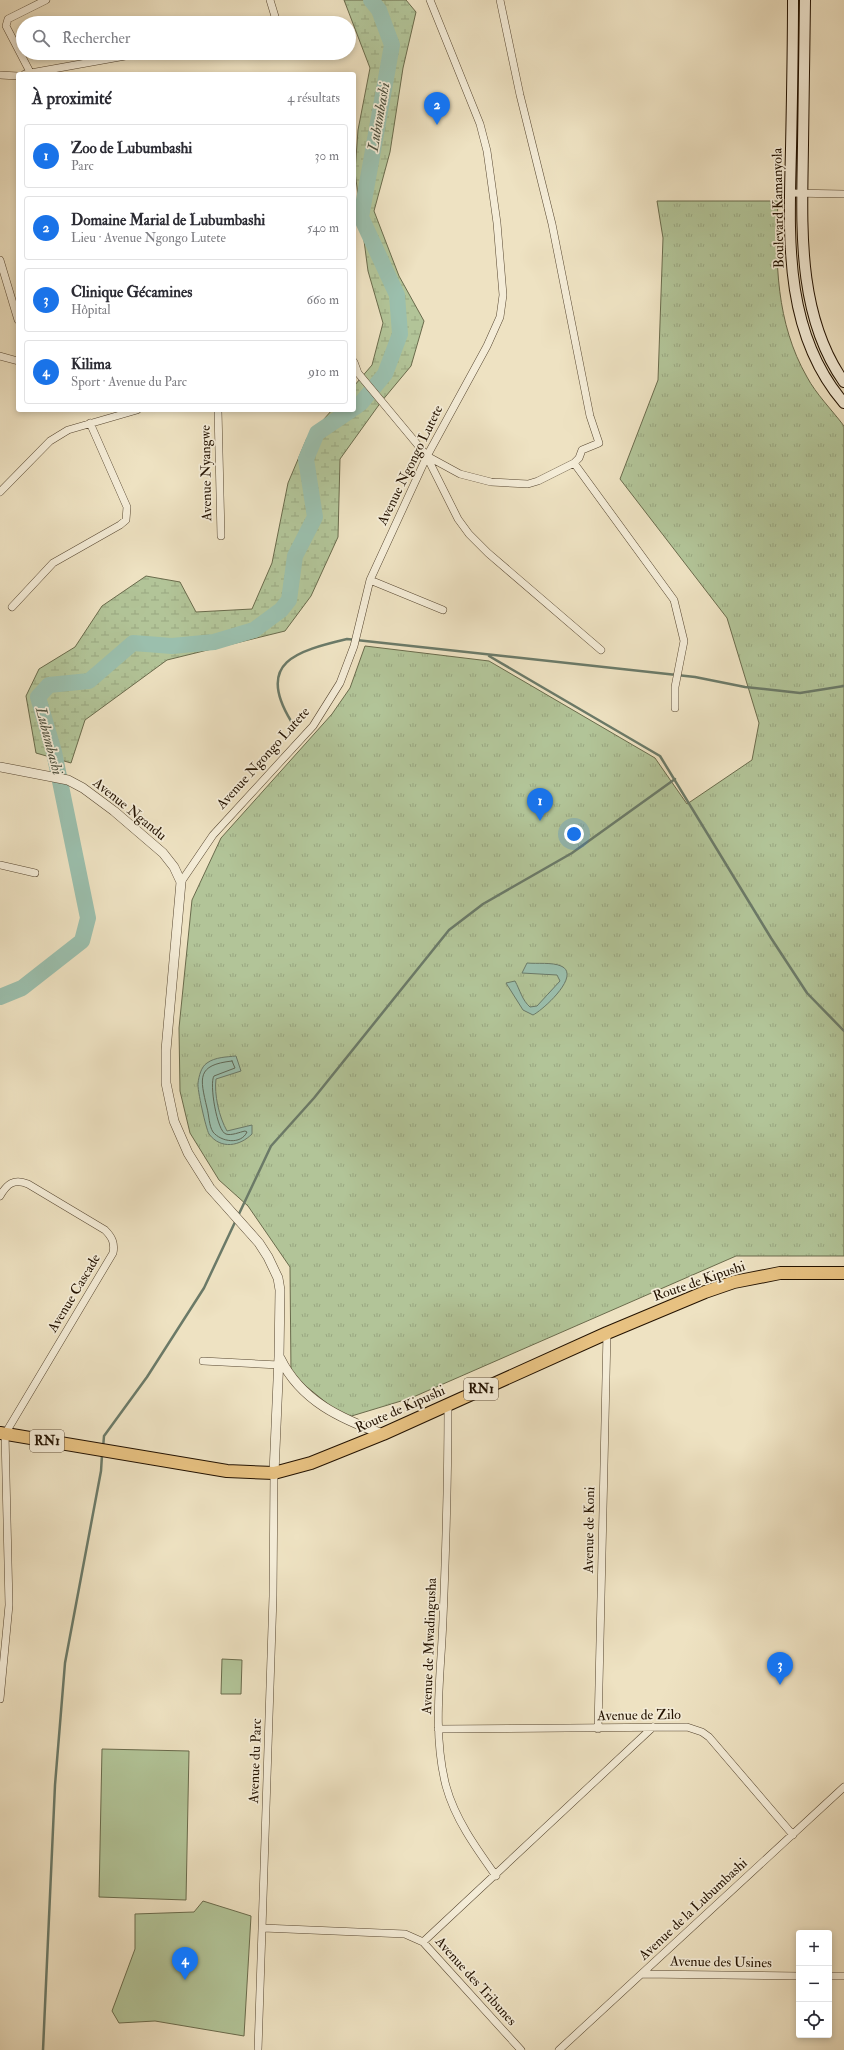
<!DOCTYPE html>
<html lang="fr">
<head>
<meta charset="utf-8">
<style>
  :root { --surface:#fff; --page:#f2f2f3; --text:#2b2b33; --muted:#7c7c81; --line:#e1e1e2; --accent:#1a73e8 }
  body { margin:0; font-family:"IM FELL Double Pica",serif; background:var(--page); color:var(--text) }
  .controls { position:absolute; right:12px; bottom:12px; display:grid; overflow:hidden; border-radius:4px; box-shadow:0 2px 6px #0003 }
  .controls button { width:36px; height:36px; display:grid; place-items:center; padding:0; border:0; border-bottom:1px solid var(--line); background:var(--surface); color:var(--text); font:20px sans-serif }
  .you { position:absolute; left:574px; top:834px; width:14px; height:14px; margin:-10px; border:3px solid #fff; border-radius:50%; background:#1a73e8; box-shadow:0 0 0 6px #1a73e833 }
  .badge { display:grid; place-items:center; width:26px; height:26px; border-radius:50%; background:var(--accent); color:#fff; font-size:13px; font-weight:700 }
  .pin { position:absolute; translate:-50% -33px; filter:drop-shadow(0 1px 2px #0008) }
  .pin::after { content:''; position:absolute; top:21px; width:14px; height:12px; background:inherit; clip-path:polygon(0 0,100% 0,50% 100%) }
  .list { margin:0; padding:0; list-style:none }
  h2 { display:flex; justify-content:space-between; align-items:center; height:52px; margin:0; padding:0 16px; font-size:17px }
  h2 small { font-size:13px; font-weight:400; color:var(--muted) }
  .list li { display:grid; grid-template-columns:26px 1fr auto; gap:12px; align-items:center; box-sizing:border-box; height:64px; margin:0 8px 8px; padding:0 8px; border:1px solid var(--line); border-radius:4px }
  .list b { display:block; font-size:15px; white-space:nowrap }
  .list p { margin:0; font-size:13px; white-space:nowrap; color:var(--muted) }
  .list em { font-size:13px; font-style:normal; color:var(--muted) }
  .icon { flex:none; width:22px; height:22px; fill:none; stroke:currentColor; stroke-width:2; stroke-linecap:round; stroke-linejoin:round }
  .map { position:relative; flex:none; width:844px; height:2050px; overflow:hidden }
  .search { position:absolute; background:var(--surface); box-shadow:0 2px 6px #0003; left:16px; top:16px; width:340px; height:44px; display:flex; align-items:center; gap:10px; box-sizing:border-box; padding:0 14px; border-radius:22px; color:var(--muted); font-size:15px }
  .panel { position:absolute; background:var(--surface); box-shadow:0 2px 6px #0003; left:16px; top:72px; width:340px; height:340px; border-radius:4px }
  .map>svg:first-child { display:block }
  .grass { fill:#b2c498; stroke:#6a6b4c }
  .wetland { fill:url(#wetland-marsh); stroke:#6a6b4c }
  .park { fill:url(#park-tufts); stroke:#6a6b4c }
  .water { fill:#9bbfad; stroke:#6b7a68 }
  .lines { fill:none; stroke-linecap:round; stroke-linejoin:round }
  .shore { stroke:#5f6856; stroke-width:1 }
  .stream { stroke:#6b7a68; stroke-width:2.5 }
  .river { stroke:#9bbfad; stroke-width:16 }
  .minor-casing { stroke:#564630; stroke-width:8 }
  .tertiary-casing { stroke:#564630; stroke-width:10 }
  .secondary-casing { stroke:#231200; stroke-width:12 }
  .trunk-casing { stroke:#231200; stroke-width:14 }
  .minor { stroke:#f4ecd7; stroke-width:7 }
  .tertiary { stroke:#f4ecd7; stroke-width:9 }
  .secondary { stroke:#f4ecd7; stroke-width:10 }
  .trunk { stroke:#e7c181; stroke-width:12 }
  .labels { text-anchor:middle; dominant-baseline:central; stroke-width:3.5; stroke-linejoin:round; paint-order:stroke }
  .shield { fill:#f4ecd7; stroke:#625340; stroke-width:1 }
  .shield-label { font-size:13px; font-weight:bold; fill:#231200 }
  .street-label { font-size:14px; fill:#231200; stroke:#f4ecd7 }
  .water-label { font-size:15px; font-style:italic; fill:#4d4f3d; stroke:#f4ecd7 }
</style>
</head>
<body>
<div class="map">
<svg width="844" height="2050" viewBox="0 0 844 2050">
  <defs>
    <pattern id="wetland-marsh" width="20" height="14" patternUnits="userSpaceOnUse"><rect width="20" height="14" fill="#b2c498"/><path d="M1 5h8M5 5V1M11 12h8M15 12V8" fill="none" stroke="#99a781"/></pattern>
    <pattern id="park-tufts" width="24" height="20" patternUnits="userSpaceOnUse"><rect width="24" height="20" fill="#b2c498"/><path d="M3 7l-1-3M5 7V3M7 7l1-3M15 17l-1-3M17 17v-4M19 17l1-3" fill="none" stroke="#99a781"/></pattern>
  </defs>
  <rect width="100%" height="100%" fill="#eee2c2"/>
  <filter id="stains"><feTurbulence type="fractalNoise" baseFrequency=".005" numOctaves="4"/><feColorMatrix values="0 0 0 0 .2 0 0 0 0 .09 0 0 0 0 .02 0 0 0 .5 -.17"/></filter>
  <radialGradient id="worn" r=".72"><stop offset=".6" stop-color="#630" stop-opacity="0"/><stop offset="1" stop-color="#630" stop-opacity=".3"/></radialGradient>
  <!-- grass -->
  <path class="grass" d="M222 1659 242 1660 241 1694H221Z
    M102 1749 189 1751 186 1900 99 1897Z
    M203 1901 251 1916 244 2036 155 2021 119 2023 112 2011 135 1949V1914L194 1912Z"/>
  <!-- wetland -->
  <path class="wetland" d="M344 0H406L416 12 403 68 390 152 374 211 399 276 424 321 411 366 381 402 340 459 338 537 311 596 285 631 167 660 85 720 71 763 36 753 26 696 39 669 75 647 102 606 146 576 180 582 196 612 252 609 272 563 288 483 307 438 332 410H354V386L372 365 383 323 368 271 355 172 358 130 370 68Z"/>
  <!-- park -->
  <path class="park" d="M657 201H778C775 261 776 323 807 377 816 394 832 410 844 426V1256H736L411 1398 345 1418 291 1374 290 1267 248 1206 219 1180 190 1133 180 1091 179 1028 192 900 221 838 332 714 350 688 365 646 489 661 655 758 687 804 752 760 759 723 727 618 620 479 658 380 663 238Z"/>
  <!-- water -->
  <path class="water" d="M527 963C537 964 552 962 561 966 582 975 543 1010 533 1015L523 1010 506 983 515 981C520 990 522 1000 530 1007L537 1006 560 981 557 975 522 973Z
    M236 1056 241 1071 216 1079C214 1094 219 1117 227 1131L252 1125V1134C240 1146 221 1150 209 1134 206 1129 197 1089 198 1083 199 1076 201 1067 207 1063 215 1057 227 1057 236 1056Z"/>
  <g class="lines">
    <!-- shore -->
    <path class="shore" d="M232 1061 235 1068 214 1076C209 1083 217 1132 226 1134 231 1136 240 1132 245 1131L247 1132C241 1145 221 1142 213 1132 209 1126 209 1115 207 1108 200 1078 196 1065 232 1061Z"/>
    <!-- stream -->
    <path class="stream" d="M489 656 660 756 771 938 807 993 844 1031
      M291 721C255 662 297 651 347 639L695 677 745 687 800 693 844 686
      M238 1216 271 1146 314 1098 449 930 483 904 572 853 675 779
      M103 1448 104 1436 147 1377 204 1288 236 1220
      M43 2050 55 1785 65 1663 101 1471 102 1455"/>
    <!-- river -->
    <path class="river" d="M354 408 361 403 385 374 400 334 397 295 361 217 392 45 379 10 371 0
      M0 997 22 988 82 941 88 918 54 752 38 697 49 685 89 681 133 643 172 646 214 642 254 630 281 610 289 600 295 556 315 517 306 459 317 433 351 410"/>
    <defs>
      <path id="minor" d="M270 0 277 23
        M30 72 6 26 8 19 46 0
        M25 74 142 53
        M0 75 18 76
        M790 193 844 194
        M0 260 18 320
        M0 356 18 361
        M354 362 358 373 427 456 460 474 491 482 528 484 538 481 574 463 579 458 582 450 599 443 590 416 552 224 520 95 500 0
        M218 410 221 536
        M427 457 458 519 469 534 488 553 601 650
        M574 463 674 600 684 641 675 687V708
        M0 492 50 441 68 430 137 410
        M370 580 443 610
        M12 607 53 563 120 525 126 520 127 507 90 423
        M0 865 35 873
        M181 882 213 835 313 726 340 683 354 646 370 580 427 456 487 346 500 317 503 295 497 223 487 151 480 124 430 0
        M0 1196C7 1184 14 1178 28 1184L105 1230C112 1237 115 1243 113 1253L5 1434 9 1605 0 1699
        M203 1361 279 1365
        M448 1404C448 1476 446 1547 443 1619 441 1674 432 1732 446 1786 455 1819 476 1848 496 1876
        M438 1729 687 1727 702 1732 709 1737 793 1835
        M598 1729 607 1333
        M263 1928 405 1934 423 1942 521 2050
        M423 1942 653 1727
        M642 1974 799 1976
        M829 1976H844
        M258 2050 273 1596 274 1473
        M559 2050 844 1787"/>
      <path id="tertiary" d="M0 767 68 780 83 788 114 811 163 853 174 867 181 882 166 1050V1083L174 1121 188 1153 210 1188 259 1243 268 1257 278 1278 280 1290 279 1357 274 1473
        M280 1358C301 1401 341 1419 383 1434"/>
      <path id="secondary" d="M793 0C793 50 792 99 791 149 789 237 783 332 844 403
        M805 0C804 48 804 97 803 145 802 225 796 314 844 382"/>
      <path id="trunk" d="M0 1433 227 1471 274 1473 311 1463 383 1434 607 1333 705 1292 734 1282 780 1273H844"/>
    </defs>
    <!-- minor casing -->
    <use href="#minor" class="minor-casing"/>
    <!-- tertiary casing -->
    <use href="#tertiary" class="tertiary-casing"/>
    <!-- secondary casing -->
    <use href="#secondary" class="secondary-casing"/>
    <!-- trunk casing -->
    <use href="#trunk" class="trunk-casing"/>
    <!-- minor -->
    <use href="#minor" class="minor"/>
    <!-- tertiary -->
    <use href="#tertiary" class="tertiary"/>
    <!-- secondary -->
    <use href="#secondary" class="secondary"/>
    <!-- trunk -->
    <use href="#trunk" class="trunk"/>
  </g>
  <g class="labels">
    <!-- shield labels -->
    <g class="shield">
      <rect x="464" y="1378" width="34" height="22" rx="3"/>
      <rect x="30" y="1430" width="34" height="22" rx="3"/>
    </g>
    <g class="shield-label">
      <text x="481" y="1389">RN1</text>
      <text x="47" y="1441">RN1</text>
    </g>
    <!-- street labels -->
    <g class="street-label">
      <text transform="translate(778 208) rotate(-91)">Boulevard Kamanyola</text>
      <text transform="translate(410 465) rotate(-64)">Avenue Ngongo Lutete</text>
      <text transform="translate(206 473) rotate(-91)">Avenue Nyangwe</text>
      <text transform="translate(263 758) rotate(-48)">Avenue Ngongo Lutete</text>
      <text transform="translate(130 809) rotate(39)">Avenue Ngandu</text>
      <text transform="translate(699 1281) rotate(-19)">Route de Kipushi</text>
      <text transform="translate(74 1293) rotate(-59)">Avenue Cascade</text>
      <text transform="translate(400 1409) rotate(-24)">Route de Kipushi</text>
      <text transform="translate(589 1530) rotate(-89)">Avenue de Koni</text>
      <text transform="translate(429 1646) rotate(-88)">Avenue de Mwadingusha</text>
      <text transform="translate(639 1715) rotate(-1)">Avenue de Zilo</text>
      <text transform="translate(255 1761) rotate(-88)">Avenue du Parc</text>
      <text transform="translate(693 1909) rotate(-43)">Avenue de la Lubumbashi</text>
      <text transform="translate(721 1962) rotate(1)">Avenue des Usines</text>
      <text transform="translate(476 1981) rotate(48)">Avenue des Tribunes</text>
    </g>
    <!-- water labels -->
    <g class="water-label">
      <text transform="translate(379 117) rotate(-80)">Lubumbashi</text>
      <text transform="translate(49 741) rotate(75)">Lubumbashi</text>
    </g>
  </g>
  <rect width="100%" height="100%" filter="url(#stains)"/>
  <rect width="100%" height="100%" fill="url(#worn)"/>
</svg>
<div class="controls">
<button>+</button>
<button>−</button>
<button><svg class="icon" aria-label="locate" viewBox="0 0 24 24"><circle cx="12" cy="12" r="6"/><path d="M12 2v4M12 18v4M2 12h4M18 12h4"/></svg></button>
</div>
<div class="you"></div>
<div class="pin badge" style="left:540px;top:821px">1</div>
<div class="pin badge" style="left:437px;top:125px">2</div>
<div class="pin badge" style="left:780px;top:1685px">3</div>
<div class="pin badge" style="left:185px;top:1980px">4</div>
<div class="search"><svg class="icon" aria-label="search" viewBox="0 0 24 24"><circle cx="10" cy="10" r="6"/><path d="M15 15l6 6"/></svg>Rechercher</div>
<section class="panel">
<h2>À proximité<small>4 résultats</small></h2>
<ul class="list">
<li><span class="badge">1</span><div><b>Zoo de Lubumbashi</b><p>Parc</p></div><em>30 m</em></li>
<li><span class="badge">2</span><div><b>Domaine Marial de Lubumbashi</b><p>Lieu · Avenue Ngongo Lutete</p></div><em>540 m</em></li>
<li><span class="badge">3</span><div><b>Clinique Gécamines</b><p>Hôpital</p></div><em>660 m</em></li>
<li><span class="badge">4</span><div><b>Kilima</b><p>Sport · Avenue du Parc</p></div><em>910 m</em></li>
</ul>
</section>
</div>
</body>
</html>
